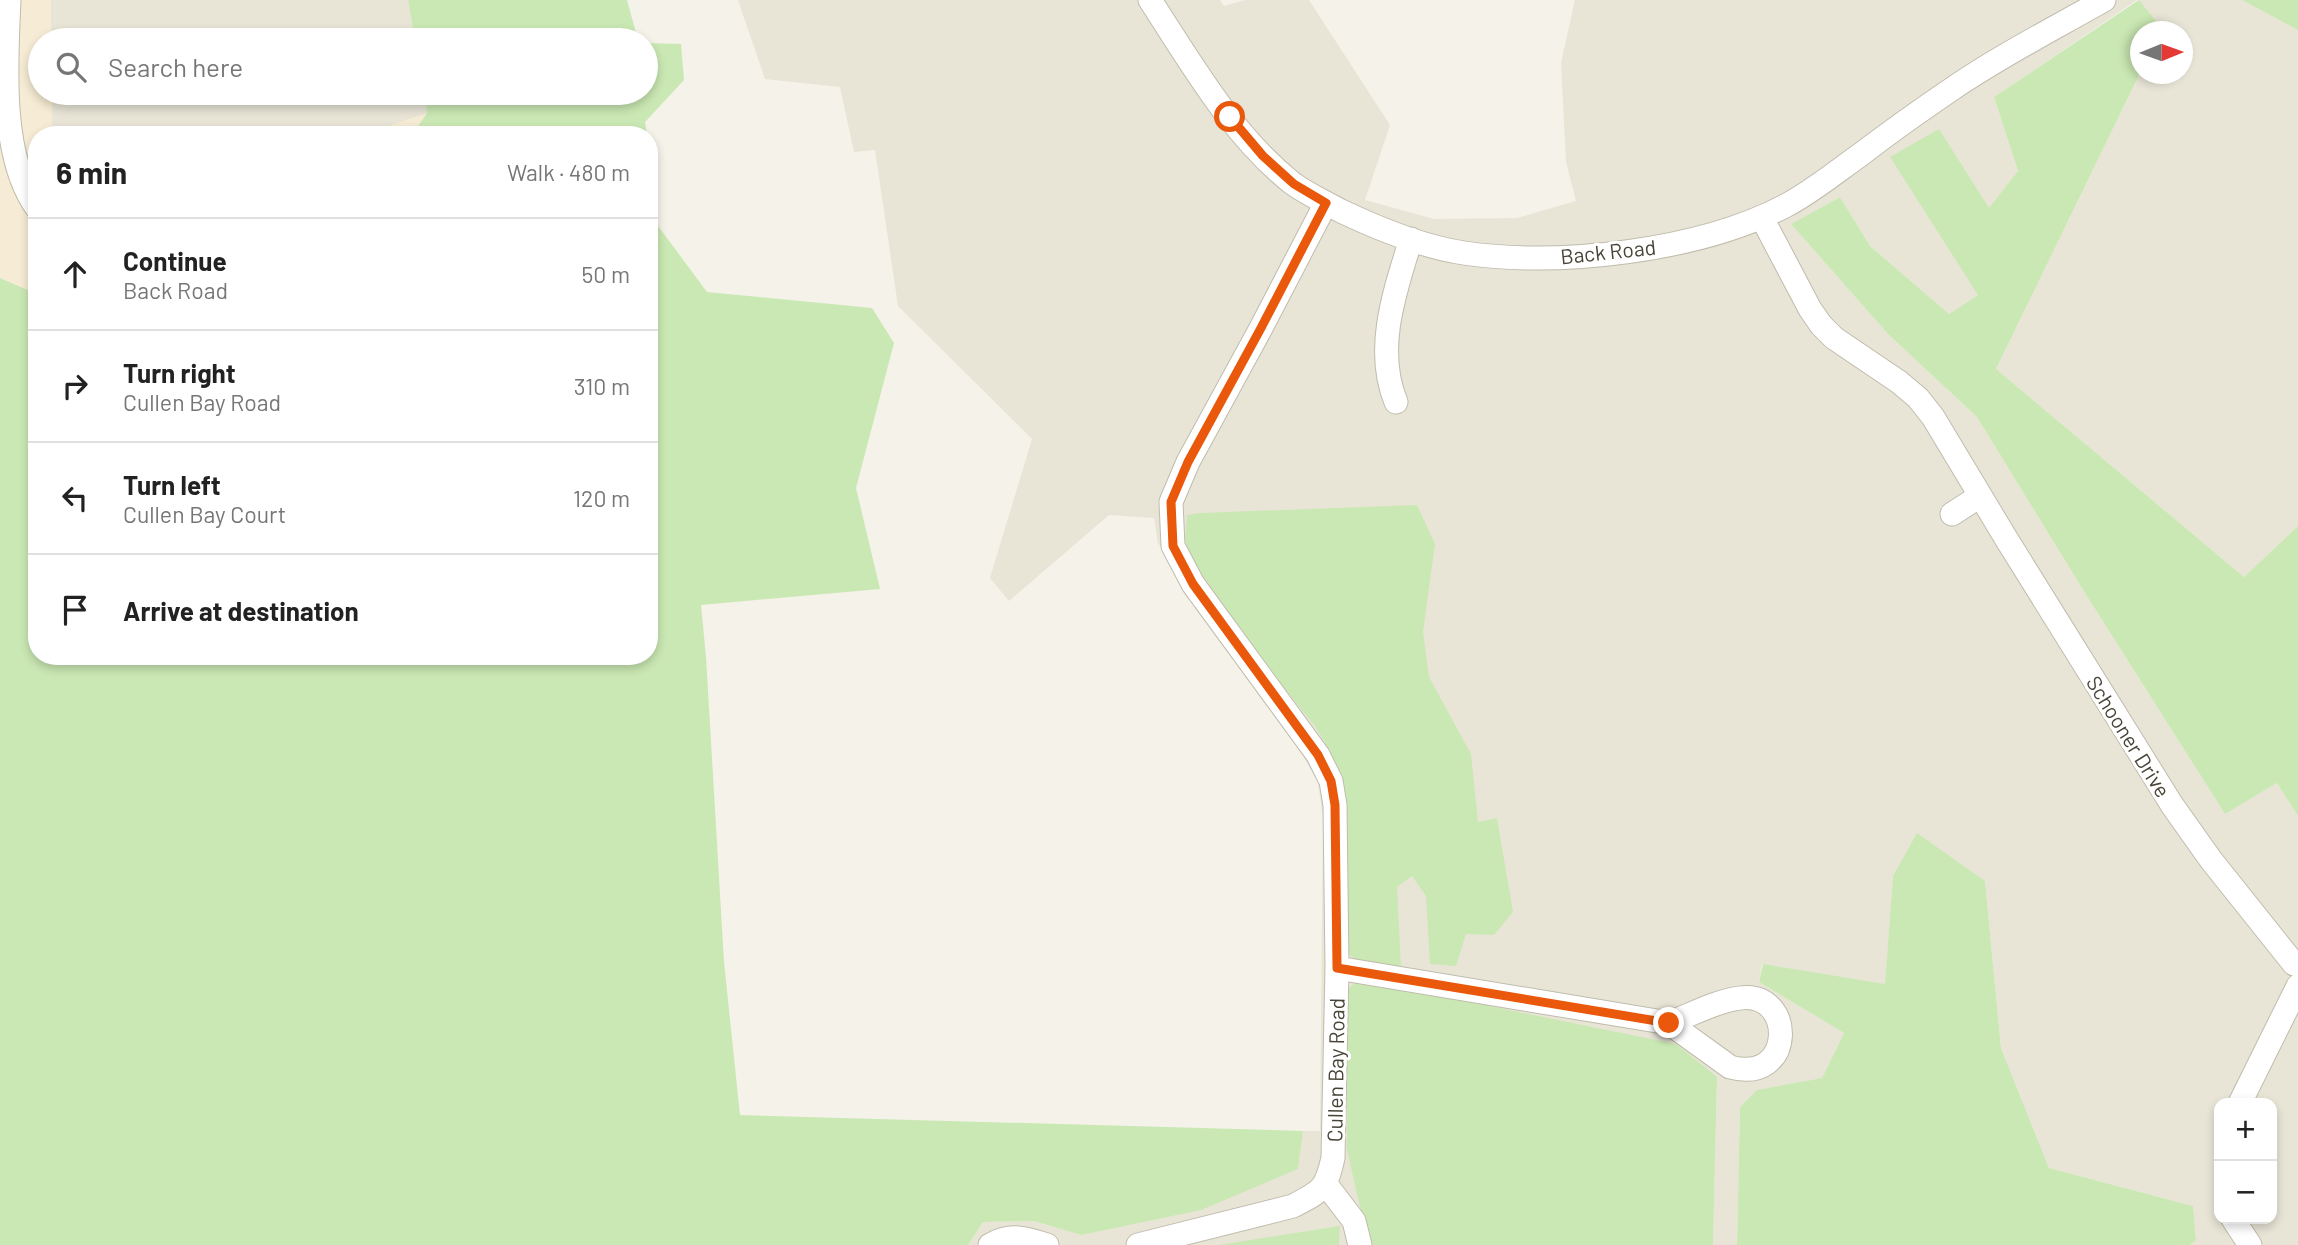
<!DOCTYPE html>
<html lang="en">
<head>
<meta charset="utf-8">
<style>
  :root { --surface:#fff; --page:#f6f6f6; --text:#222; --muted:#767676; --line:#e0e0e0 }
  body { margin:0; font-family:Barlow,sans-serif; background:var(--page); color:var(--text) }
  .controls { position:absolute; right:21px; bottom:21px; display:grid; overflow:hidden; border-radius:14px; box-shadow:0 4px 10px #0003 }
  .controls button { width:63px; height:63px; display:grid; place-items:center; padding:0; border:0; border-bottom:2px solid var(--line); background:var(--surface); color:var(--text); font:35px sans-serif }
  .compass { position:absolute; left:2130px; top:21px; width:63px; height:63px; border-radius:50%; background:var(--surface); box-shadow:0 4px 10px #0003; rotate:89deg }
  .stop { position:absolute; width:21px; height:21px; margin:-16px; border:5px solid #ea580c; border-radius:50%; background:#fff }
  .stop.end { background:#ea580c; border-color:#fff; box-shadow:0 2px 7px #0008 }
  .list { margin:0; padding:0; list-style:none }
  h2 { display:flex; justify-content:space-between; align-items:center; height:91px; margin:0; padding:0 28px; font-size:30px }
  h2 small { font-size:23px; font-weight:400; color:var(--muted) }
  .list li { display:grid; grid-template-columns:46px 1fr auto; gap:21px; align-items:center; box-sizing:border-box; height:112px; padding:0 28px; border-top:2px solid var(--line) }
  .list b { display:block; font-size:26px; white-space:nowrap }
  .list p { margin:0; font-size:23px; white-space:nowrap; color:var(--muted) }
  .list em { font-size:23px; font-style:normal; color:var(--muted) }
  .icon { flex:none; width:38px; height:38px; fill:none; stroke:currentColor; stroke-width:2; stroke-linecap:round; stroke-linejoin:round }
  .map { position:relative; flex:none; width:2298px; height:1245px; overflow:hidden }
  .search { position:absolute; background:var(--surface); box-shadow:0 4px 10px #0003; left:28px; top:28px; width:630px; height:77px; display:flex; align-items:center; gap:18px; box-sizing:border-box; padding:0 24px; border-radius:38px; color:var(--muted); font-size:26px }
  .panel { position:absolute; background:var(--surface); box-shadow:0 4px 10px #0003; left:28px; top:126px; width:630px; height:539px; border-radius:28px }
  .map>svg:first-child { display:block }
  .residential { fill:#e8e5d7; fill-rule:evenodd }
  .commercial { fill:#f6ecd5 }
  .green { fill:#cae8b3 }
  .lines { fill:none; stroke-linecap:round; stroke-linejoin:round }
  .minor-casing { stroke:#c0bbac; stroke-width:25 }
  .minor { stroke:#fff; stroke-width:23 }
  .route { stroke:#ea580c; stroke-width:9 }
  .labels { text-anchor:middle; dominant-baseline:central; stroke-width:6; stroke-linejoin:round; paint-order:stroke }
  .street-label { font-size:21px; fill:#484337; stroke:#fff }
</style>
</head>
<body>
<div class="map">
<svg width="2298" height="1245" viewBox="0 0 2298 1245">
  <rect width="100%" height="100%" fill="#f4f2e9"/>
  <!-- residential -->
  <path class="residential" d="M51 0H408L415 40H51Z
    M738 0H1220L1224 6 1245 0H1309L1390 125 1365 200 1434 219 1517 218 1576 201 1566 162 1561 63 1575 0H2137L1994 97 2018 171 1989 209 1939 130 1978 295 1949 314 1870 246 1840 197 1791 224 1888 334 1977 417 2085 593 2225 814 2277 783 2298 816V1245H2190L2196 1239 2193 1206 2049 1168 2001 1048 1985 881 1893 876 1885 985 1762 964 1759 982 1844 1033 1822 1078 1758 1090 1740 1107 1737 1245H1713L1717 1077 1489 1006 1484 1001 1360 1207 1365 1245H968L983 1222 1034 1221 1081 1235 1298 1169 1303 1131H1320L1323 818 1318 783 1297 745 1158 543 1154 518 1109 515 1009 601 990 578 1032 439 898 306 875 150 854 152 840 87 765 79ZM2219 1103H2272V1219H2219Z
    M2139 0H2242L2298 30V526L2244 577 1996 369 2140 73 2182 74V32L2161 31 2162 28Z
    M52 93H424L427 113 364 135H52Z"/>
  <!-- commercial -->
  <path class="commercial" d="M0 0H51V40H40V93H52V135H37V294L0 278Z
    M427 113 412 135H364Z"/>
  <!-- green -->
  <path class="green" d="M408 0H627L638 40H415Z
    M2139 0 2162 28 2161 31 2140 32V73L1996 369 2244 577 2298 526V816L2277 783 2225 814 2085 593 1977 417 1888 334 1791 224 1840 197 1870 246 1949 314 1978 295 1890 157 1939 129 1989 208 2018 171 1994 97Z
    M2242 0H2298V30Z
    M646 43 681 44 684 80 645 122 647 135H412L427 113 424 93H646Z
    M649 156 658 226 707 292 872 308 894 343 856 488 880 589 701 605 706 657 724 962 740 1115 1303 1131 1298 1169 1201 1210 1081 1235 1034 1221 983 1222 968 1245H0V278L37 294V656H649Z
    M1417 505 1435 544 1423 632 1429 677 1471 754 1478 822 1497 818 1513 912 1494 935 1466 934 1456 966 1430 964 1426 896 1412 876 1397 887 1401 968 1356 961 1347 952 1338 773 1325 742 1314 725 1259 657 1192 560 1185 540 1187 515 1200 513Z
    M1917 833 1985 881 2001 1048 2049 1168 2193 1206 2196 1240 2190 1245H1737L1740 1107 1757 1090 1822 1078 1844 1033 1759 982 1763 964 1885 984 1893 876Z
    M1357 981 1484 1001 1489 1006 1676 1044 1717 1077 1713 1245H1365L1360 1207 1347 1150 1346 991Z
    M1340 1226 1339 1245H1219L1339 1226Z"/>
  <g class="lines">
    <defs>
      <path id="minor" d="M9 0C6 64 0 157 37 208
        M1150 0C1191 63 1232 135 1292 183 1307 194 1325 202 1341 211 1379 229 1422 247 1464 253 1560 267 1699 251 1785 206 1812 192 1836 172 1860 155 1890 132 1921 110 1952 89 2000 56 2053 29 2104 0
        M1762 218 1810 309 1821 325 1834 338 1899 382 1918 398 1933 417 2007 540 2172 805 2211 860 2294 964
        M1396 402C1374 349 1395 291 1411 239
        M1952 514 1980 496
        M1337 968 1669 1023 1730 1067C1796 1085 1795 990 1740 998 1716 1001 1691 1015 1669 1023
        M2240 1103 2298 986
        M1325 1183 1354 1221 1360 1245
        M2233 1219 2250 1245
        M990 1245C1010 1233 1026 1238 1047 1245
        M1138 1245 1293 1206C1322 1191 1326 1189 1333 1158L1337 968 1335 805 1331 781 1318 755 1193 584 1173 546 1171 502 1188 462 1261 328 1326 203"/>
    </defs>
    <!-- minor casing -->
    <use href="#minor" class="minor-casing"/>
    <!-- minor -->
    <use href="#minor" class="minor"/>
  </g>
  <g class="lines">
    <!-- route -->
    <path class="route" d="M1230 117 1263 156 1294 184 1326 203 1261 328 1188 462 1171 502 1173 546 1193 584 1318 755 1331 781 1335 805 1337 968 1669 1023"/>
  </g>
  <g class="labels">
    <!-- street labels -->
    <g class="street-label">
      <text transform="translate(1608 251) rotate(-6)">Back Road</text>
      <text transform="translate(2129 736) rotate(58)">Schooner Drive</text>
      <text transform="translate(1335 1070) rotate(-89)">Cullen Bay Road</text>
    </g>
  </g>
</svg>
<div class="controls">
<button>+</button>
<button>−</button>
</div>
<svg class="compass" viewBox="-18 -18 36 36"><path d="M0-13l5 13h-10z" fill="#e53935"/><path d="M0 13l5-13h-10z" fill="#767676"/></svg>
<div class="stop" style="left:1230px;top:117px"></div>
<div class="stop end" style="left:1669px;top:1023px"></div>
<div class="search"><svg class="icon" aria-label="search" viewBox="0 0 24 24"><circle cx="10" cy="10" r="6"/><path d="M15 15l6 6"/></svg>Search here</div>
<section class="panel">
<h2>6 min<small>Walk · 480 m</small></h2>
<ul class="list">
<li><svg class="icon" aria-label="ahead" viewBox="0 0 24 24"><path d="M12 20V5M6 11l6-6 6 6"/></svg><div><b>Continue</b><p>Back Road</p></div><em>50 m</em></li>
<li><svg class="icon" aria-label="right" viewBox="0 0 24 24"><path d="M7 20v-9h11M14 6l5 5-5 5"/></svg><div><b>Turn right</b><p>Cullen Bay Road</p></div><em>310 m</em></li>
<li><svg class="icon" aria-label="left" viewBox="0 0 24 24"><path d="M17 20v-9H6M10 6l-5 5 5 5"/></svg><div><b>Turn left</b><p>Cullen Bay Court</p></div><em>120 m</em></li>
<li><svg class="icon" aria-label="arrive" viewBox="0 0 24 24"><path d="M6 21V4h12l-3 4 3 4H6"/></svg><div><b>Arrive at destination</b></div></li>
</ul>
</section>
</div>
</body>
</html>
